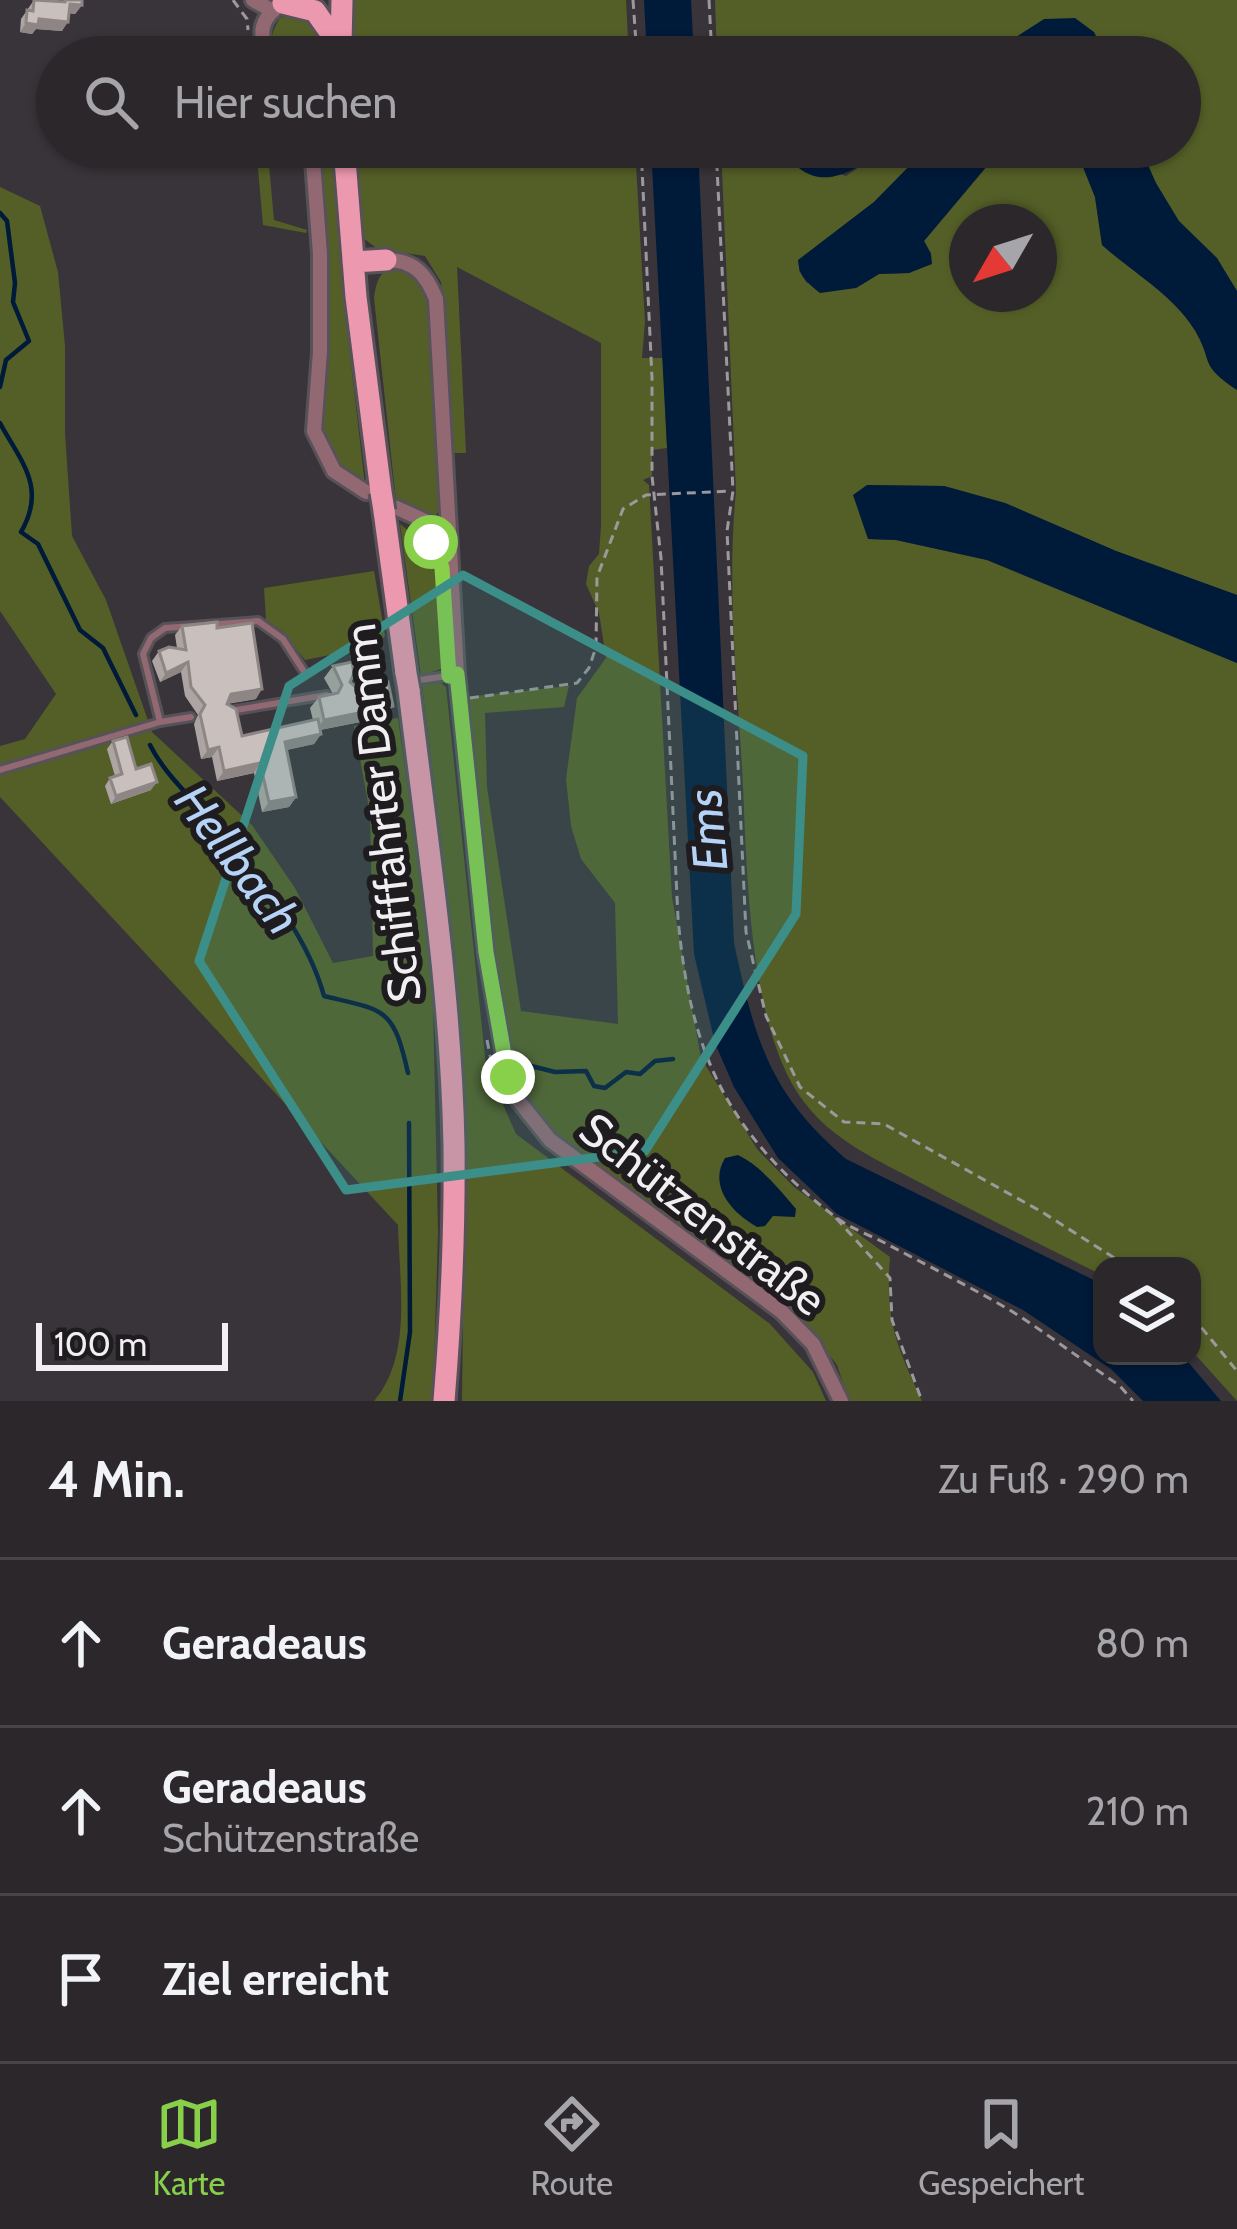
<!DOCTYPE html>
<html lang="de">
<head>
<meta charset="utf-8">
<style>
  :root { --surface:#2b272b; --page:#332f33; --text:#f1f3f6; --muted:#a6a5a9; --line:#474447; --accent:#88cf4a }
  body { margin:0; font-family:Cabin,sans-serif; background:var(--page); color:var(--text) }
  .controls { position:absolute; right:36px; bottom:36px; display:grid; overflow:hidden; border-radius:24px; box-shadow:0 3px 9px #0004 }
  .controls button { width:108px; height:108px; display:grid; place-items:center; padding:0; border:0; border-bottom:3px solid var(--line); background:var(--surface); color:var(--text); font:60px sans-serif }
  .compass { position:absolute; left:949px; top:204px; width:108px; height:108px; border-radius:50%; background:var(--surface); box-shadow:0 3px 9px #0004; rotate:231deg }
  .scale { position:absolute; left:36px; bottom:30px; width:192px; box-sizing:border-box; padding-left:12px; border:6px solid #f2eff2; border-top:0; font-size:33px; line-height:42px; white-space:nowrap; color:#f2eff2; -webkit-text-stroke:9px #1f1c1f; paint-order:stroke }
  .stop { position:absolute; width:36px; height:36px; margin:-27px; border:9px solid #88cf4a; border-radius:50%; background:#fff }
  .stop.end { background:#88cf4a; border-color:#fff; box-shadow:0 3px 12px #0008 }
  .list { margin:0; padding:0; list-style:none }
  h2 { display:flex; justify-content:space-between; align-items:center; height:156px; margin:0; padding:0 48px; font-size:51px }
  h2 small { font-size:39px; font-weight:400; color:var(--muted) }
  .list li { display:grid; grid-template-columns:78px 1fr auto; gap:36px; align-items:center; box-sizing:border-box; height:168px; padding:0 48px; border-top:3px solid var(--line) }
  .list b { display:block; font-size:45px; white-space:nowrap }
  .list p { margin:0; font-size:39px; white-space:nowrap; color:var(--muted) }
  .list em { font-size:39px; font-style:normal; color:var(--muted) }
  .icon { flex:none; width:66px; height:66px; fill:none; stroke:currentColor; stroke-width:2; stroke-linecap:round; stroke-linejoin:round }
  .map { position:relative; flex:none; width:1237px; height:1401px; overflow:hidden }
  .search { position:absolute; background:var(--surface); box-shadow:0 3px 9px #0004; left:36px; right:36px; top:36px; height:132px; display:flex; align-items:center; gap:30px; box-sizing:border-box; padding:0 42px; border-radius:66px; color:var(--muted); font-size:45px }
  .sheet { height:660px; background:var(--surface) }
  nav { display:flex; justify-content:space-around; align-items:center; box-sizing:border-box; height:168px; border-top:3px solid var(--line); background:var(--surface); font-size:33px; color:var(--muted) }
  nav a { display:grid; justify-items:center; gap:6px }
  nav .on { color:var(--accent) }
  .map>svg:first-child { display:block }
  .green { fill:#545f27; fill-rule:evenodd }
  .water { fill:#001a3a }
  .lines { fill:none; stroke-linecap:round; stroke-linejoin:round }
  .stream { stroke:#001a3a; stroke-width:4.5 }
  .service-casing { stroke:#575257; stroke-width:12 }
  .minor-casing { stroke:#575257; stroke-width:20 }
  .primary-casing { stroke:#575257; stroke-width:27 }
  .path { stroke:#9c989c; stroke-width:3; stroke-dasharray:9 6; stroke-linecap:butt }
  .service { stroke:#926872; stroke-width:6 }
  .minor { stroke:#926872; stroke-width:14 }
  .primary { stroke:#ec98ae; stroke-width:21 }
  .primary-bridge-casing { stroke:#575257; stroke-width:27; stroke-linecap:butt }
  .primary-bridge { stroke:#ec98ae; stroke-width:21 }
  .wall { fill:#ada5a3 }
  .shaded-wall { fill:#8d8685 }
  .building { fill:#c9c0be; stroke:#8d8685; stroke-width:3 }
  .route { stroke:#88cf4a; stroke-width:15 }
  .marked { fill:#3c8e88; fill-opacity:0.2; stroke:#3c8e88; stroke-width:9; stroke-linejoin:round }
  .labels { text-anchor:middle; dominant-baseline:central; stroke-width:12; stroke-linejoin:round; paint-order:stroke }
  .street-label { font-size:45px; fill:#f2eff2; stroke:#1f1c1f }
  .water-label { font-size:48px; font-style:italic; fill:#b4d3f7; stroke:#1f1c1f }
</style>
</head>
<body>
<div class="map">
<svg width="1237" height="1401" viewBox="0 0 1237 1401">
  <rect width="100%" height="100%" fill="#393439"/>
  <!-- green -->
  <path class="green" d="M354 0H626L629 57H354Z
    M715 0H1237V291C1219 261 1203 249 1181 224 1162 202 1151 173 1140 147H1180V57H1106C1068 0 1027 42 972 57H717Z
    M300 12 327 32 328 57H276C269 42 271 32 280 18Z
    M256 147H262L269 165 274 220 307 230 306 233 263 225Z
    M319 147H333L349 345 365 485 336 464 320 428 324 221Z
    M356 147H635L645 322 642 358H663L667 448 652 450V476L643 480 649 485 672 897 701 1058 757 1149 794 1187 890 1257C885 1321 896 1344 922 1401H849L837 1365 801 1319 552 1133 524 1098 506 1051 492 953 466 697 569 686 564 707 485 713 487 787 521 1011 618 1024 615 903 581 859 571 826 566 779 577 698 606 658 599 613 586 584 589 566 599 554 601 526V343L457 267 466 453H452L441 282 425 256 378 249 363 238Z
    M721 147H780L784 154 846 176 889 147H928L874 202 799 260V271L807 283 856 288 879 274 910 273 931 253 924 241 1003 147H1075L1095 197 1102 245C1132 272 1172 294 1194 329 1215 363 1197 363 1237 390V595L1116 551 1005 503 944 486 867 485 869 539 896 540 987 560 1237 663V1401L1192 1351V1266H1102V1275C1042 1245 982 1216 923 1184 881 1162 833 1141 804 1102 746 1026 747 858 742 765 736 673 727 582 736 491ZM967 222H1039V294H967Z
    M0 187 40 206 58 272 65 346V433L72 536 106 600 152 732 252 825 295 888 333 963 373 956 370 814 354 726 398 718 432 960 438 1232 433 1401H374C413 1356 399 1281 398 1225L0 797V746L25 739 56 694 0 611Z
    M403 266 419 276 428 289 440 500V510L435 516 422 515 396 501 374 298C377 277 381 268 403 266Z
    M400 524 429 547 434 563 446 667 421 676Z
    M374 571 385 636 375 646 305 660 282 631 266 620 264 588Z
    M441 683 446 687 486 1066 516 1134 770 1324 813 1372 826 1401H462L465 1132 455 957 422 685Z"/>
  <!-- water -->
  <path class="water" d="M644 0H691L694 57H647Z
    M1075 18 1094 32 1106 57H972L994 51 1044 19Z
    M651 147H698L734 943C755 1040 769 1093 846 1159L1102 1284V1356H1183L1221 1401H1143L1111 1369 1023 1310 837 1214 778 1158 734 1087 715 1043 694 954Z
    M780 147H889C849 174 815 199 780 147Z
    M928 147H1003L924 241 931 254 932 264 909 273 879 274 856 288 820 293C808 283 799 277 798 260L874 202Z
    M1075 147H1140L1156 183 1179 221 1217 258 1237 291V390C1197 363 1215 363 1194 329 1172 294 1132 272 1102 245L1095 197Z
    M867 485 944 486 1005 503 1116 551 1237 595V663L987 560 896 540 868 539 853 495Z
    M738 1155C761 1166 780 1190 796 1209L795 1217 773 1216 765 1226 757 1227C732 1213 708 1186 725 1158Z"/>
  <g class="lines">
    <!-- stream -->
    <path class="stream" d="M0 213 7 221 15 283 13 302 29 341 6 360 0 387
      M0 423C21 462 47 487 21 532L38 544 80 630 103 648 136 715
      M150 745C165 775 193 799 215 825 257 877 306 930 324 996 386 1011 393 1007 408 1073
      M527 1065 555 1072 586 1071 594 1086 605 1088 626 1072 640 1074 655 1061 673 1059
      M400 1401 410 1332 409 1123"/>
    <defs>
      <path id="service" d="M413 681 454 675
        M230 711 327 695
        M160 722 143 654 151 638 165 628 258 621 283 639 303 670
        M0 770 160 722 191 717"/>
      <path id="minor" d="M253 0 271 10
        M268 57C258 32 260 18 283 3
        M312 147 320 254V352L314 431 334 471 366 492
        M386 260C414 260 426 274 436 299L457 674 486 953 508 1077 518 1100 550 1140 781 1311 813 1344 841 1401
        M397 508 449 532"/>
      <path id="primary" d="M283 3 315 11 341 48
        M341 44 342 0
        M344 147 356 297 381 492
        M353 262 386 260
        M384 511 406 673
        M409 690C427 841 451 992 454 1145 455 1230 451 1316 444 1401"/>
    </defs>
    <!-- service casing -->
    <use href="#service" class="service-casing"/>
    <!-- minor casing -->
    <use href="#minor" class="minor-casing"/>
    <!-- primary casing -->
    <use href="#primary" class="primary-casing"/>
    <!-- path -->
    <path class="path" d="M233 0 247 19 248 30
      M633 0 637 57
      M709 0 712 57
      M641 147 652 378V476L661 558 678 918C690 1052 726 1132 834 1216 848 1227 867 1234 883 1242 926 1265 971 1287 1013 1312 1049 1335 1083 1361 1119 1385L1133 1401
      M716 147 733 491 727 531 746 932 766 1016 800 1087 844 1122 884 1124 1042 1212 1127 1266
      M470 698 577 683 589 668 596 647 597 577 623 509 646 495 731 491
      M487 1040 493 1071
      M836 1218 890 1278 892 1320 922 1401
      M1192 1316 1237 1371"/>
    <!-- service -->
    <use href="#service" class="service"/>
    <!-- minor -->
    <use href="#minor" class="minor"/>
    <!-- primary -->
    <use href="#primary" class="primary"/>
    <defs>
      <path id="primary-bridge" d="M381 492 384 511
        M406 673 409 690"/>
    </defs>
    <!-- primary-bridge casing -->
    <use href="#primary-bridge" class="primary-bridge-casing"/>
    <!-- primary-bridge -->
    <use href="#primary-bridge" class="primary-bridge"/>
  </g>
  <!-- wall -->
  <path class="wall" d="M34 0 60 1 82 0V5L75 14 69 13 62 31 36 29 32 34 20 32 21 19Z
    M182 626 217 628 256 699 227 704 242 736 313 720 310 708 319 697 333 694 324 678 333 666 358 689 393 706 385 717 320 730 321 734 314 744 286 750 296 797 289 807 262 812 254 773 217 781 212 757 201 759 194 724 198 715 185 696 181 672 160 682 152 661 159 651 177 648 175 635Z
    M113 741 151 790 111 804 105 786 110 778 115 776 107 749Z"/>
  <!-- shaded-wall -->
  <path class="shaded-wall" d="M70 4 82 5 75 14 64 13Z
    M39 19 68 22 62 31 36 29 32 34 20 32 26 23Z
    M188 662 181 672 160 682 166 673Z
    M262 689 256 699 225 704 231 694Z
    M393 706 385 717 315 731 324 720Z
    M321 734 314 744 278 752 285 742Z
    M219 747 212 757 201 759 208 750Z
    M260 763 254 773 217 781 224 771Z
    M157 782 151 790 111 804 116 796Z
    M296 797 289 807 262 812 269 802Z"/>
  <!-- building -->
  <path class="building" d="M34 0 65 2V0H82V5L70 4 68 22 39 19 38 25 26 23 27 10 33 11Z
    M217 622V628L252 623 262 689 231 694 227 704 236 709 242 736 318 719 321 734 285 742 296 797 269 802 260 763 224 771 219 747 208 750 200 714 205 705 191 687 188 662 166 673 159 651 169 647 186 650 182 626Z
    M352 662 354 673 350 682 358 689 388 682 393 706 324 720 319 697 338 693 342 685 333 666Z
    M127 737 136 769 151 764 157 782 116 796 110 778 122 774 113 741Z"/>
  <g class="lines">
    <!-- route -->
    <path class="route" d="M431 542 442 568 449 676 457 674 486 952 508 1077"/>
  </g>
  <!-- marked area -->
  <path class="marked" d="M463 575 803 756 796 914 645 1151 346 1190 199 961 289 686Z"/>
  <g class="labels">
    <!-- street labels -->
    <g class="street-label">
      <text transform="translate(382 813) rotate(-97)">Schifffahrter Damm</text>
      <text transform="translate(703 1214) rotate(38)">Schützenstraße</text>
    </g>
    <!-- water labels -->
    <g class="water-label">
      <text transform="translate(707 830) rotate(-95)">Ems</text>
      <text transform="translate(238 859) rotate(53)">Hellbach</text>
    </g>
  </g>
</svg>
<div class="controls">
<button><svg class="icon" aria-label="layers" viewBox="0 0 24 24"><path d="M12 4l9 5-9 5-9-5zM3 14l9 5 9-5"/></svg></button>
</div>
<svg class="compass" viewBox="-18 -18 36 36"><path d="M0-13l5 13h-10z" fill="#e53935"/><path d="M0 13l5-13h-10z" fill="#a6a5a9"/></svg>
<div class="scale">100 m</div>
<div class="stop" style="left:431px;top:542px"></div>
<div class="stop end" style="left:508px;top:1077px"></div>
<div class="search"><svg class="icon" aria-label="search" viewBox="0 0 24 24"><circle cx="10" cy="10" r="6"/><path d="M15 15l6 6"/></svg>Hier suchen</div>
</div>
<section class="sheet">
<h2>4 Min.<small>Zu Fuß · 290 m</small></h2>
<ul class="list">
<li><svg class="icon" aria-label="ahead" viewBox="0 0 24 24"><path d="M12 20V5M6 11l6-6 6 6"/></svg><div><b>Geradeaus</b></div><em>80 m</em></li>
<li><svg class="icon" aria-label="ahead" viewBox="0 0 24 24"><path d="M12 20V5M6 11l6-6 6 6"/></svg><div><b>Geradeaus</b><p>Schützenstraße</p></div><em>210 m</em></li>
<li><svg class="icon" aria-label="arrive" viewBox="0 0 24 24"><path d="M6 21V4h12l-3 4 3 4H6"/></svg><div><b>Ziel erreicht</b></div></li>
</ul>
</section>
<nav>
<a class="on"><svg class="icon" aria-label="map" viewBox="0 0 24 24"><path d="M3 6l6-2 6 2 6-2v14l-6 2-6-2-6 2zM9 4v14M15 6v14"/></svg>Karte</a>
<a><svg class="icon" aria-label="directions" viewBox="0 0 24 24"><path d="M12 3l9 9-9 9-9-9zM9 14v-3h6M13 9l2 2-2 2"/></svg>Route</a>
<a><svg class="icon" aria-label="saved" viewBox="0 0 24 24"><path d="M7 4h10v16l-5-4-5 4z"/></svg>Gespeichert</a>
</nav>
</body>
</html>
